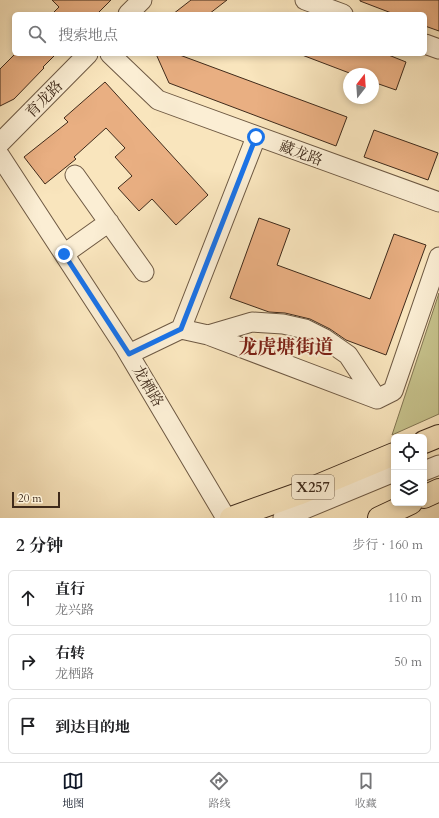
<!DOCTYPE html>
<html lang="zh">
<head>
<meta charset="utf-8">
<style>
  :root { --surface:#fff; --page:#f6f6f6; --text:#202124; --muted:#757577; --line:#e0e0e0; --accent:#111827 }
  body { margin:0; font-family:Cardo,"Noto Serif SC",serif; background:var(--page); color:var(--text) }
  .controls { position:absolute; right:12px; bottom:12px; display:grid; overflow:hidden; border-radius:6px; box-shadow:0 2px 6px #0003 }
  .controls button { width:36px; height:36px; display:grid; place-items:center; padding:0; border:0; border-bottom:1px solid var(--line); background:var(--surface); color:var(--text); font:20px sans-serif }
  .compass { position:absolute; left:343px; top:68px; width:36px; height:36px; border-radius:50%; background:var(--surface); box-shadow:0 2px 6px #0003; rotate:17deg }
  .scale { position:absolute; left:12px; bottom:10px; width:48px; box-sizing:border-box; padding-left:4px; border:2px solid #3f2a1a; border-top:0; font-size:11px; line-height:14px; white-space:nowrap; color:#3f2a1a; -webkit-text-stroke:3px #fbeed4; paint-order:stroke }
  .stop { position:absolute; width:12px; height:12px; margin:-9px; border:3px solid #1a73e8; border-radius:50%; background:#fff }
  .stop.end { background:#1a73e8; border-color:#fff; box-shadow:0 1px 4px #0008 }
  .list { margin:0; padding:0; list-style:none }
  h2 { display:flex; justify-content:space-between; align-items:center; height:52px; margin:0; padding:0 16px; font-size:17px }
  h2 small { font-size:13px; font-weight:400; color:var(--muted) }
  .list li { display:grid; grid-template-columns:26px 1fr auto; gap:12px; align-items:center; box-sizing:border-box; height:56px; margin:0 8px 8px; padding:0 8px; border:1px solid var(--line); border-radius:6px }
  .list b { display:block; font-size:15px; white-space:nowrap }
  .list p { margin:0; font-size:13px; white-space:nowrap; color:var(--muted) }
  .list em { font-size:13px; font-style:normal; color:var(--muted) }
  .icon { flex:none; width:22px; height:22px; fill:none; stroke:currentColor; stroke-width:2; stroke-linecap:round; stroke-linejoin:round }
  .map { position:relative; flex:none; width:439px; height:518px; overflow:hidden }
  .search { position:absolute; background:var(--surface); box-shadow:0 2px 6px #0003; left:12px; right:12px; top:12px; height:44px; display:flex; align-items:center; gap:10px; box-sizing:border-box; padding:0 14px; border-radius:6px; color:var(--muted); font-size:15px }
  .sheet { height:244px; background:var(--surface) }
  nav { display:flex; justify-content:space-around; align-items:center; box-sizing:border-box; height:56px; border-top:1px solid var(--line); background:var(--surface); font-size:11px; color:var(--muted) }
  nav a { display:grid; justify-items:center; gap:2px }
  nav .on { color:var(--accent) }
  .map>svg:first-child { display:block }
  .green { fill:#c6c28c; stroke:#827653 }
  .building { fill:#e9af82; stroke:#3f2a1a }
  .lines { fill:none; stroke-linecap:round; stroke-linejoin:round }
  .minor-casing { stroke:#6e5943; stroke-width:21 }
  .major-casing { stroke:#3f2a1a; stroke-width:24 }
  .minor { stroke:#fbeed4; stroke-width:19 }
  .major { stroke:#f9e5bd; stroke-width:22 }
  .route { stroke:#1a73e8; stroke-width:5 }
  .labels { text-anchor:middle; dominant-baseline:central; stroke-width:4; stroke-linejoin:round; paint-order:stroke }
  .shield { fill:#fbeed4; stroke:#776552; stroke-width:1 }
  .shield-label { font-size:14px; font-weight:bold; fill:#3f2a1a }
  .street-label { font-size:15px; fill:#3f2a1a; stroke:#fbeed4 }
  .district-label { font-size:19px; font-weight:bold; fill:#7a1f14; stroke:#fbeed4 }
</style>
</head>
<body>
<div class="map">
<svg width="439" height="518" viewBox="0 0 439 518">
  <rect width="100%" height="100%" fill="#f9e5bd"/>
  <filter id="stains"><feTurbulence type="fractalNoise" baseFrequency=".005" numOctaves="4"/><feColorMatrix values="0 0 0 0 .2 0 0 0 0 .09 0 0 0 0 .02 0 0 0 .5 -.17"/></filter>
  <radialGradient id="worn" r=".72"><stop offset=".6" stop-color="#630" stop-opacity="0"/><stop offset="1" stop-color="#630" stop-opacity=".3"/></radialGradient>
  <!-- green -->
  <path class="green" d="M439 293V414L392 435Z"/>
  <!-- building -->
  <path class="building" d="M52 0H111L97 14H52L59 7Z
    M191 0H227L209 14H173Z
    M360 0H439V31L425 26V14H394L360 1Z
    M15 54H56L43 67 44 68 14 99 0 106V69Z
    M156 54H177L347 117 336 146 169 83Z
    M302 54H386L406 62 396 90 373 82V74H352L302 55Z
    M105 82 208 195 176 225 152 199 139 211 118 188 132 176 115 157 125 148 106 128 74 157 76 159 45 184 24 157 68 122 64 118Z
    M374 130 438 153 428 180 364 157Z
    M259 218 290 229 277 265 370 299 394 234 426 245 386 355 346 340 330 329 310 319 285 313 269 312 230 298Z"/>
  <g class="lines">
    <defs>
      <path id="minor" d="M305 0 343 14
        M128 14 142 0
        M425 44 439 49
        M110 54 158 100 439 202
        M0 143 88 54
        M0 156 124 346 226 518
        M75 175 144 272
        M64 254 109 222
        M181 329 208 335 377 399 393 391 439 257
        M208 335 252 322 283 324 305 329 325 339 348 355 377 399
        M129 354 181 329 256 137
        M424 471 439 465
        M283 518 394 472"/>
      <path id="major" d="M424 442 439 436
        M424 497 439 490
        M231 518 298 494 394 454
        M379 518 411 503"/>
    </defs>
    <!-- minor casing -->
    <use href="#minor" class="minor-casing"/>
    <!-- major casing -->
    <use href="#major" class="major-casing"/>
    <!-- minor -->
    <use href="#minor" class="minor"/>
    <!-- major -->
    <use href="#major" class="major"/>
  </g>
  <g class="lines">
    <!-- route -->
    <path class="route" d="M64 254 129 354 181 329 256 137"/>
  </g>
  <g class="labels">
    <!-- shield labels -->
    <rect class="shield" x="292" y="475" width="42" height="24" rx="3"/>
    <g class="shield-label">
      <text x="313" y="487">X257</text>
    </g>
    <!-- street labels -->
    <g class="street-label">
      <text transform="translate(44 99) rotate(-45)">育龙路</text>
      <text transform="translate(301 153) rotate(20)">藏龙路</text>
      <text transform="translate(148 386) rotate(59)">龙栖路</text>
    </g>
    <!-- district labels -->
    <g class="district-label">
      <text x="286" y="347">龙虎塘街道</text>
    </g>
  </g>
  <rect width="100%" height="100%" filter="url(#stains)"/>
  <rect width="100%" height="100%" fill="url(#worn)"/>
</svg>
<div class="controls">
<button><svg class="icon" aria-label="locate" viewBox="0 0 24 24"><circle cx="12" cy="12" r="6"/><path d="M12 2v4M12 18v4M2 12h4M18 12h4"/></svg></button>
<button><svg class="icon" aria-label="layers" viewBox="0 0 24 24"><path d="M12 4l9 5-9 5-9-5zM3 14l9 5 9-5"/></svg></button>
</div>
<svg class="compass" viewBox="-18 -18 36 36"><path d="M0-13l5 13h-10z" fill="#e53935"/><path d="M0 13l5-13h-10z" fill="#757577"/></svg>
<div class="scale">20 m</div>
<div class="stop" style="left:256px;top:137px"></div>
<div class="stop end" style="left:64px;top:254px"></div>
<div class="search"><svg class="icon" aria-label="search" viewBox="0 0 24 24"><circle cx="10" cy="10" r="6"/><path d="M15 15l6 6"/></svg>搜索地点</div>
</div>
<section class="sheet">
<h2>2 分钟<small>步行 · 160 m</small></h2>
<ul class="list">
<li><svg class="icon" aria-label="ahead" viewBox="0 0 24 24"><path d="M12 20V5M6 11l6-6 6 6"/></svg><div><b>直行</b><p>龙兴路</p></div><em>110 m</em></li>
<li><svg class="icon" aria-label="right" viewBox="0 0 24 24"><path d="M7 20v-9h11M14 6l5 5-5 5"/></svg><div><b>右转</b><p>龙栖路</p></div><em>50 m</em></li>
<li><svg class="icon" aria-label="arrive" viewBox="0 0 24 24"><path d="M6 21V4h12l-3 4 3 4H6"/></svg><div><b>到达目的地</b></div></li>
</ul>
</section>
<nav>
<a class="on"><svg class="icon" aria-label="map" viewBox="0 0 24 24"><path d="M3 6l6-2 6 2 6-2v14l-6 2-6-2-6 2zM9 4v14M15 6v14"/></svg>地图</a>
<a><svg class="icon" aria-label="directions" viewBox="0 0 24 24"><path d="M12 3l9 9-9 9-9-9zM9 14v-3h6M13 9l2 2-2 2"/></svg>路线</a>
<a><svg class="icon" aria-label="saved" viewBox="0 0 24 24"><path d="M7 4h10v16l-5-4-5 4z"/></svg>收藏</a>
</nav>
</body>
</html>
